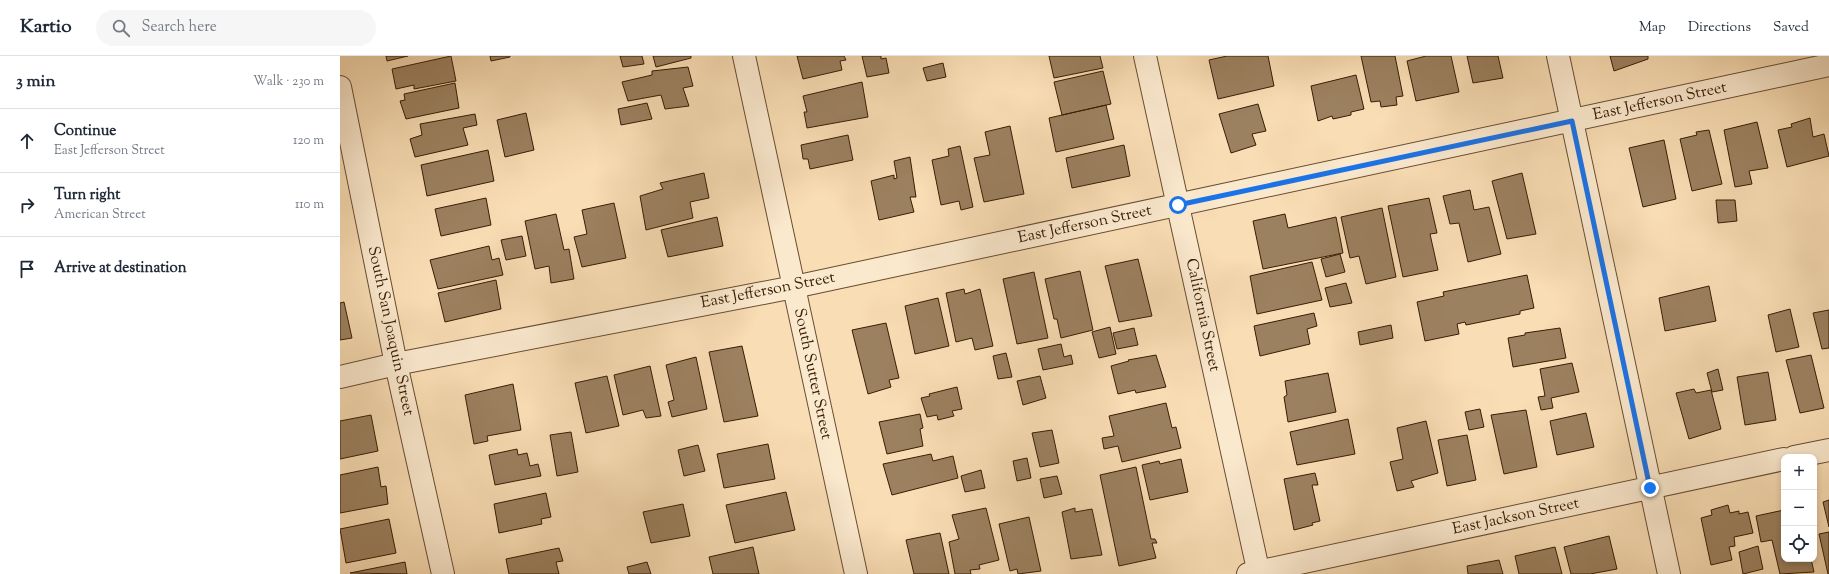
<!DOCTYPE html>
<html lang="en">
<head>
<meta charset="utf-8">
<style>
  :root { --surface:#fff; --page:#f6f6f7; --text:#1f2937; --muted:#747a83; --line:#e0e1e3 }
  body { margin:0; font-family:"Sorts Mill Goudy",serif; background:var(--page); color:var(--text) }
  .controls { position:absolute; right:12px; bottom:12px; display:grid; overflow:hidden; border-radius:8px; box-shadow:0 2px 6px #0003 }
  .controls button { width:36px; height:36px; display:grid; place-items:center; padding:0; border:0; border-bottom:1px solid var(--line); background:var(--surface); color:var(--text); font:20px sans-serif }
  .stop { position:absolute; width:12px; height:12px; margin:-9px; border:3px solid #1a73e8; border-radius:50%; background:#fff }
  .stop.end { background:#1a73e8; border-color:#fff; box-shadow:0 1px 4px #0008 }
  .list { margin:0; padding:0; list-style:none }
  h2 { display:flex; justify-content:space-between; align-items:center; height:52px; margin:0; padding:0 16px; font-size:17px }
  h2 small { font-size:13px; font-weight:400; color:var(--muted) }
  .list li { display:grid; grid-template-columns:26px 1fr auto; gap:12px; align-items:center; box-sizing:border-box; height:64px; padding:0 16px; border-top:1px solid var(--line) }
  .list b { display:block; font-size:15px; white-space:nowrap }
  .list p { margin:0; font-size:13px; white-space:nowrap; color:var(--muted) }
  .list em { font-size:13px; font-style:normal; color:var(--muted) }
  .icon { flex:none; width:22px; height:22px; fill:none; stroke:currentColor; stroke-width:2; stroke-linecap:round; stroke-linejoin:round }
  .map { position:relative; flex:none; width:1489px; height:518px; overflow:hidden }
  header { display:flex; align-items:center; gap:24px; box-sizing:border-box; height:56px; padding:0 20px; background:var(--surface); border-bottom:1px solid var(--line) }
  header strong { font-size:19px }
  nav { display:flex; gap:22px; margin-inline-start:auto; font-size:14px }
  .search { width:280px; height:36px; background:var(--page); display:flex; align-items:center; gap:10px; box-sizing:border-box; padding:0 14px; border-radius:22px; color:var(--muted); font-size:15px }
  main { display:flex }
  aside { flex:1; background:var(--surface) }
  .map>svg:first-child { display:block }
  .building { fill:#9c8160; stroke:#381d06 }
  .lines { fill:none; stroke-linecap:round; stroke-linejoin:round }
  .minor-casing { stroke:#684d32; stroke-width:24 }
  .tertiary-casing { stroke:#684d32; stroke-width:24 }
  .minor { stroke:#fbe9ce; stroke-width:22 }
  .tertiary { stroke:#fbe9ce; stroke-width:22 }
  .route { stroke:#1a73e8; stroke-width:5 }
  .labels { text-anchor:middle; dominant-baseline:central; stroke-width:3; stroke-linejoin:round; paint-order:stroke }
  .street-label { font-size:16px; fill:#381d06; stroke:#fbe9ce }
</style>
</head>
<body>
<header>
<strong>Kartio</strong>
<div class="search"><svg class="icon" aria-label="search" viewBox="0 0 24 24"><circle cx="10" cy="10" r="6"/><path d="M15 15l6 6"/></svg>Search here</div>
<nav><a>Map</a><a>Directions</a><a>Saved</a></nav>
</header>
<main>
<aside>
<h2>3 min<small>Walk · 230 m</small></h2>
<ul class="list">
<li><svg class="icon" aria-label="ahead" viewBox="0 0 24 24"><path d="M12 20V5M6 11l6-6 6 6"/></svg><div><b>Continue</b><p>East Jefferson Street</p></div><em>120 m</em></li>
<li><svg class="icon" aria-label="right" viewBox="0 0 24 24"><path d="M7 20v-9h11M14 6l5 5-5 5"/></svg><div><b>Turn right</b><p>American Street</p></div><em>110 m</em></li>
<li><svg class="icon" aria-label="arrive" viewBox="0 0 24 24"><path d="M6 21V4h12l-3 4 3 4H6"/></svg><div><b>Arrive at destination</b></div></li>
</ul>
</aside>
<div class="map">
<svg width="1489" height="518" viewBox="0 0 1489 518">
  <rect width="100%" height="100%" fill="#f9ddb4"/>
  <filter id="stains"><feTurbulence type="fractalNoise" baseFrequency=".005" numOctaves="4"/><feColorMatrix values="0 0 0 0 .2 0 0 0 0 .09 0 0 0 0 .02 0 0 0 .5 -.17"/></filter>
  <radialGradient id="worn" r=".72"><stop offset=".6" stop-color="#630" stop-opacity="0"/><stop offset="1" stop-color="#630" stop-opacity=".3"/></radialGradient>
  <!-- building -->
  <path class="building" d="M46 0H68L47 5Z
    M111 0 116 25 74 33V29L56 33 52 13Z
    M150 0H170V1L151 5Z
    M280 0H302L304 8 283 11Z
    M313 0H351V2L316 11Z
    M457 0H504L506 4 500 5 502 14 463 23Z
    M522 0H541V3L546 2 549 17 527 21Z
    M709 0H760L763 12 714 22Z
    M887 0H928L934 30 878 43 869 4Z
    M1021 0H1055L1063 40 1056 41 1057 49 1041 51 1040 45 1031 46Z
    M1086 0H1111L1119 36 1076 45 1067 5Z
    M1127 0H1158L1163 22 1133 27Z
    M1270 0H1308V3L1274 15Z
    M603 7 606 21 587 25 583 12Z
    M348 11 353 30 343 32 349 50 325 53 321 39 288 45 282 26 312 19V15Z
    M763 15 771 48 722 59 714 26Z
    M1016 19 1024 53 1011 56V59L993 63 992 60 978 65 971 30Z
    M522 26 528 61 467 72 464 56H467L463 40Z
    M115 27 119 52 66 63 60 45 65 44 64 38Z
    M307 47 312 63 281 69 278 53Z
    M918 48 926 75 912 78 916 89 891 97 879 58Z
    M766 49 774 83 716 96 709 62Z
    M186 57 194 94 165 101 157 64Z
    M135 58 137 69 123 72 128 89 75 101 70 83 82 79 80 68Z
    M1470 62 1473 81 1484 78 1489 100 1447 111 1438 74 1452 71 1451 68Z
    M1417 66 1428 112 1409 115 1412 128 1395 131 1384 74Z
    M670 70 684 138 644 146 634 102 650 99 645 76Z
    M1369 74 1382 128 1352 135 1340 83 1357 79 1356 76Z
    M508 79 513 104 470 113 468 103H463L461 89Z
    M1324 84 1336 143 1303 151 1289 92Z
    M784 89 790 120 732 132 726 102Z
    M620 90 633 151 621 154 619 145 601 149 592 104 609 100 608 93Z
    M148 94 154 125 87 140 81 109Z
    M570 101 576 141H570L574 156 539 164 531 125 554 119V123L557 122 554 105Z
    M364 117 369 142 350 146 353 162 306 174 300 140 323 133 320 127Z
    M1182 117 1196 178 1167 183 1152 125Z
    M1130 134 1134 154 1149 151 1161 198 1128 206 1119 167 1110 168 1103 140Z
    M146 142 151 169 101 180 95 153Z
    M1089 142 1097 177 1090 178 1098 214 1063 221 1048 150Z
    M1376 144H1395L1397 165 1378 167Z
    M274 147 286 202 242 211 234 181 247 178 242 154Z
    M1042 152 1056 221 1026 228 1019 200 1010 202 1001 161Z
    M216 158 224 194 229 193 234 223 211 227 209 210 195 213 185 165Z
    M945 158 948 172 996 161 1003 197 923 213 913 165Z
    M377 161 383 190 328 201 321 174Z
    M182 180 186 200 166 204 161 184Z
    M149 190 152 204 159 202 163 219 98 233 90 204Z
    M1000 198 1005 216 986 221 981 203Z
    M798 203 812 260 779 266 765 210Z
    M972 206 982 244 917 258 910 220Z
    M740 215 753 274 721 282 717 263H714L705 223Z
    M694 216 708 282 677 288 663 223Z
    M1187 219 1194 252 1180 255V258L1126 269 1125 266 1117 268 1119 278 1085 285 1077 246 1104 240 1103 236Z
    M156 224 161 253 105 266 98 237Z
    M1006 227 1012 247 990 251 985 232Z
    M1369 230 1376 265 1325 275 1319 242Z
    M624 233 625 238 640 233 653 290 635 294 632 282 616 286 606 237Z
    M598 242 609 290 575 298 565 250Z
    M4 246 12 282 0 284V247Z
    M1450 253 1459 291 1436 296 1428 259Z
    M1489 254V292L1482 293 1473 257Z
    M974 257 977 270 967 273 970 288 920 300 914 270Z
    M546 267 559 322 549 324 551 331 528 338 512 274Z
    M1051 269 1053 282 1020 289 1018 276Z
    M770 271 776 298 759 302 752 276Z
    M794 272 798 289 777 293 773 277Z
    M1220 272 1226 302 1173 311 1168 282 1185 279V277Z
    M721 288 724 301 731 299 733 308 703 314 698 293Z
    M402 290 418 360 384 366 369 296Z
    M666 297 672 321 658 323 653 300Z
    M816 299 826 331 796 337 795 334 778 338 771 310 789 305 788 304Z
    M1471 299 1484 352 1460 357 1446 304Z
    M356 301 367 353 332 361 328 346 334 344 326 309Z
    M1232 307 1239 336 1211 342 1213 352 1201 354 1198 341 1205 340 1200 313Z
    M310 310 321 360 306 362 303 354 283 359 274 319Z
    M1378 313 1383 334 1372 336 1367 317Z
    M1428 316 1436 364 1405 369 1397 321Z
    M988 317 996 356 948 366 944 341 947 339 945 325Z
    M267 320 279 370 246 377 235 327Z
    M700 320 706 342 683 349 677 325Z
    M173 328 181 374 147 380 148 385 134 388 125 339Z
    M617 331 622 353 612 355 614 360 598 364 597 359 587 361 581 342 590 340 589 338Z
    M1354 333 1356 337 1371 334 1381 373 1349 383 1336 337Z
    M826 347 832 372 836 371 841 392 782 406 778 390 764 393 762 382 774 380 769 360Z
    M1140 353 1144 371 1129 374 1125 356Z
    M1186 354 1197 411 1164 418 1151 359Z
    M1246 357 1254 391 1217 399 1210 365Z
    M580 358 583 372 580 373 583 390 547 398 539 366Z
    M31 359 38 395 0 403V365Z
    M1008 363 1015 398 957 409 950 376Z
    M1086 365 1098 417 1071 425 1074 431 1057 435 1050 406 1063 403 1057 372Z
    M712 374 719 407 700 411 692 377Z
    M231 376 238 416 217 420 210 379Z
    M1127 379 1136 424 1107 430 1098 384Z
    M428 388 435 423 384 432 377 398Z
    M358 389 365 415 344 420 338 394Z
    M177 393 178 399 187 397 190 410 198 408 201 420 155 429 149 399Z
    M591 398 593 405 613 400 618 422 552 439 543 408Z
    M687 402 691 422 677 425 673 405Z
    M841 403 848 436 810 444 802 409 819 405 820 408Z
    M38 411 41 431 46 430 48 448 0 457V419Z
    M796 411 811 483H815L817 487H812L816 502 779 510 760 419Z
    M641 414 645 432 625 436 621 420Z
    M975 417 978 429H972L980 465 972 467 973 469 954 474 944 423Z
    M717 420 722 438 704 442 700 423Z
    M446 436 455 474 395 487 386 449Z
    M206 437 211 461 201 463 202 468 159 477 154 448Z
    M1489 444V471L1483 446Z
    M343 448 350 480 311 487 303 456Z
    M1388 449 1390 457 1399 455V458L1408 456 1413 477 1394 481 1395 490 1389 491 1392 504 1371 509 1361 462 1372 459 1371 454Z
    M646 452 659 504 639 509 640 513 630 514 631 518H615L609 486 619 483 612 459Z
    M735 452V456L752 453 762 499 731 503 722 456Z
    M1444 454V503H1471L1474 516 1440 518 1432 484 1421 486 1416 460Z
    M689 461 701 515 678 518 677 513 670 515 659 468Z
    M49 463 56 497 6 507 0 473Z
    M1489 476V518H1488L1479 478Z
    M600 477 609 518H574L566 484Z
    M1269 480 1277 513 1250 518H1231L1224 491Z
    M1418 490 1423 513 1403 518 1399 496Z
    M413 491 419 518H373L369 501Z
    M1215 491 1222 518H1179L1175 500Z
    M219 492 223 505 216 506 219 518H169L166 503Z
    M1159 504 1163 518H1128L1127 510Z
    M65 506 67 518 10 517Z
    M307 506 311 518H289L287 511Z"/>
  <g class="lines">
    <defs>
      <path id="minor" d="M404 0 516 518
        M1218 0 1329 518
        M0 321 56 308 454 231 1489 9
        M1454 401 1489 394
        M908 518 1444 403"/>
      <path id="tertiary" d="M805 0 919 518
        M0 31 56 308 103 518"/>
    </defs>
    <!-- minor casing -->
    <use href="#minor" class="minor-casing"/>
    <!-- tertiary casing -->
    <use href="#tertiary" class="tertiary-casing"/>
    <!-- minor -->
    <use href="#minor" class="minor"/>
    <!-- tertiary -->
    <use href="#tertiary" class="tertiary"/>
  </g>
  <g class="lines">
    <!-- route -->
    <path class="route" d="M838 149 1232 65 1310 432"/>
  </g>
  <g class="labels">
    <!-- street labels -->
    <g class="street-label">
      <text transform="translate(1320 46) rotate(-12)">East Jefferson Street</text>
      <text transform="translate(745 169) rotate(-12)">East Jefferson Street</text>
      <text transform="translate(428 235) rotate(-11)">East Jefferson Street</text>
      <text transform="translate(862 259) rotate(78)">California Street</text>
      <text transform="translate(50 275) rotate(78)">South San Joaquin Street</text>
      <text transform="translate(472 318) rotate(78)">South Sutter Street</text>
      <text transform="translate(1176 461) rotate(-12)">East Jackson Street</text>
    </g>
  </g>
  <rect width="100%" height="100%" filter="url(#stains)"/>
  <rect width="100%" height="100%" fill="url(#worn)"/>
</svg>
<div class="controls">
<button>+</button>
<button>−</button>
<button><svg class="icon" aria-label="locate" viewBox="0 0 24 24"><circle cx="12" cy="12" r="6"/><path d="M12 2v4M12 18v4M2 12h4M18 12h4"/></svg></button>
</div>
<div class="stop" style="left:838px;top:149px"></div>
<div class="stop end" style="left:1310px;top:432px"></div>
</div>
</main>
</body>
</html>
